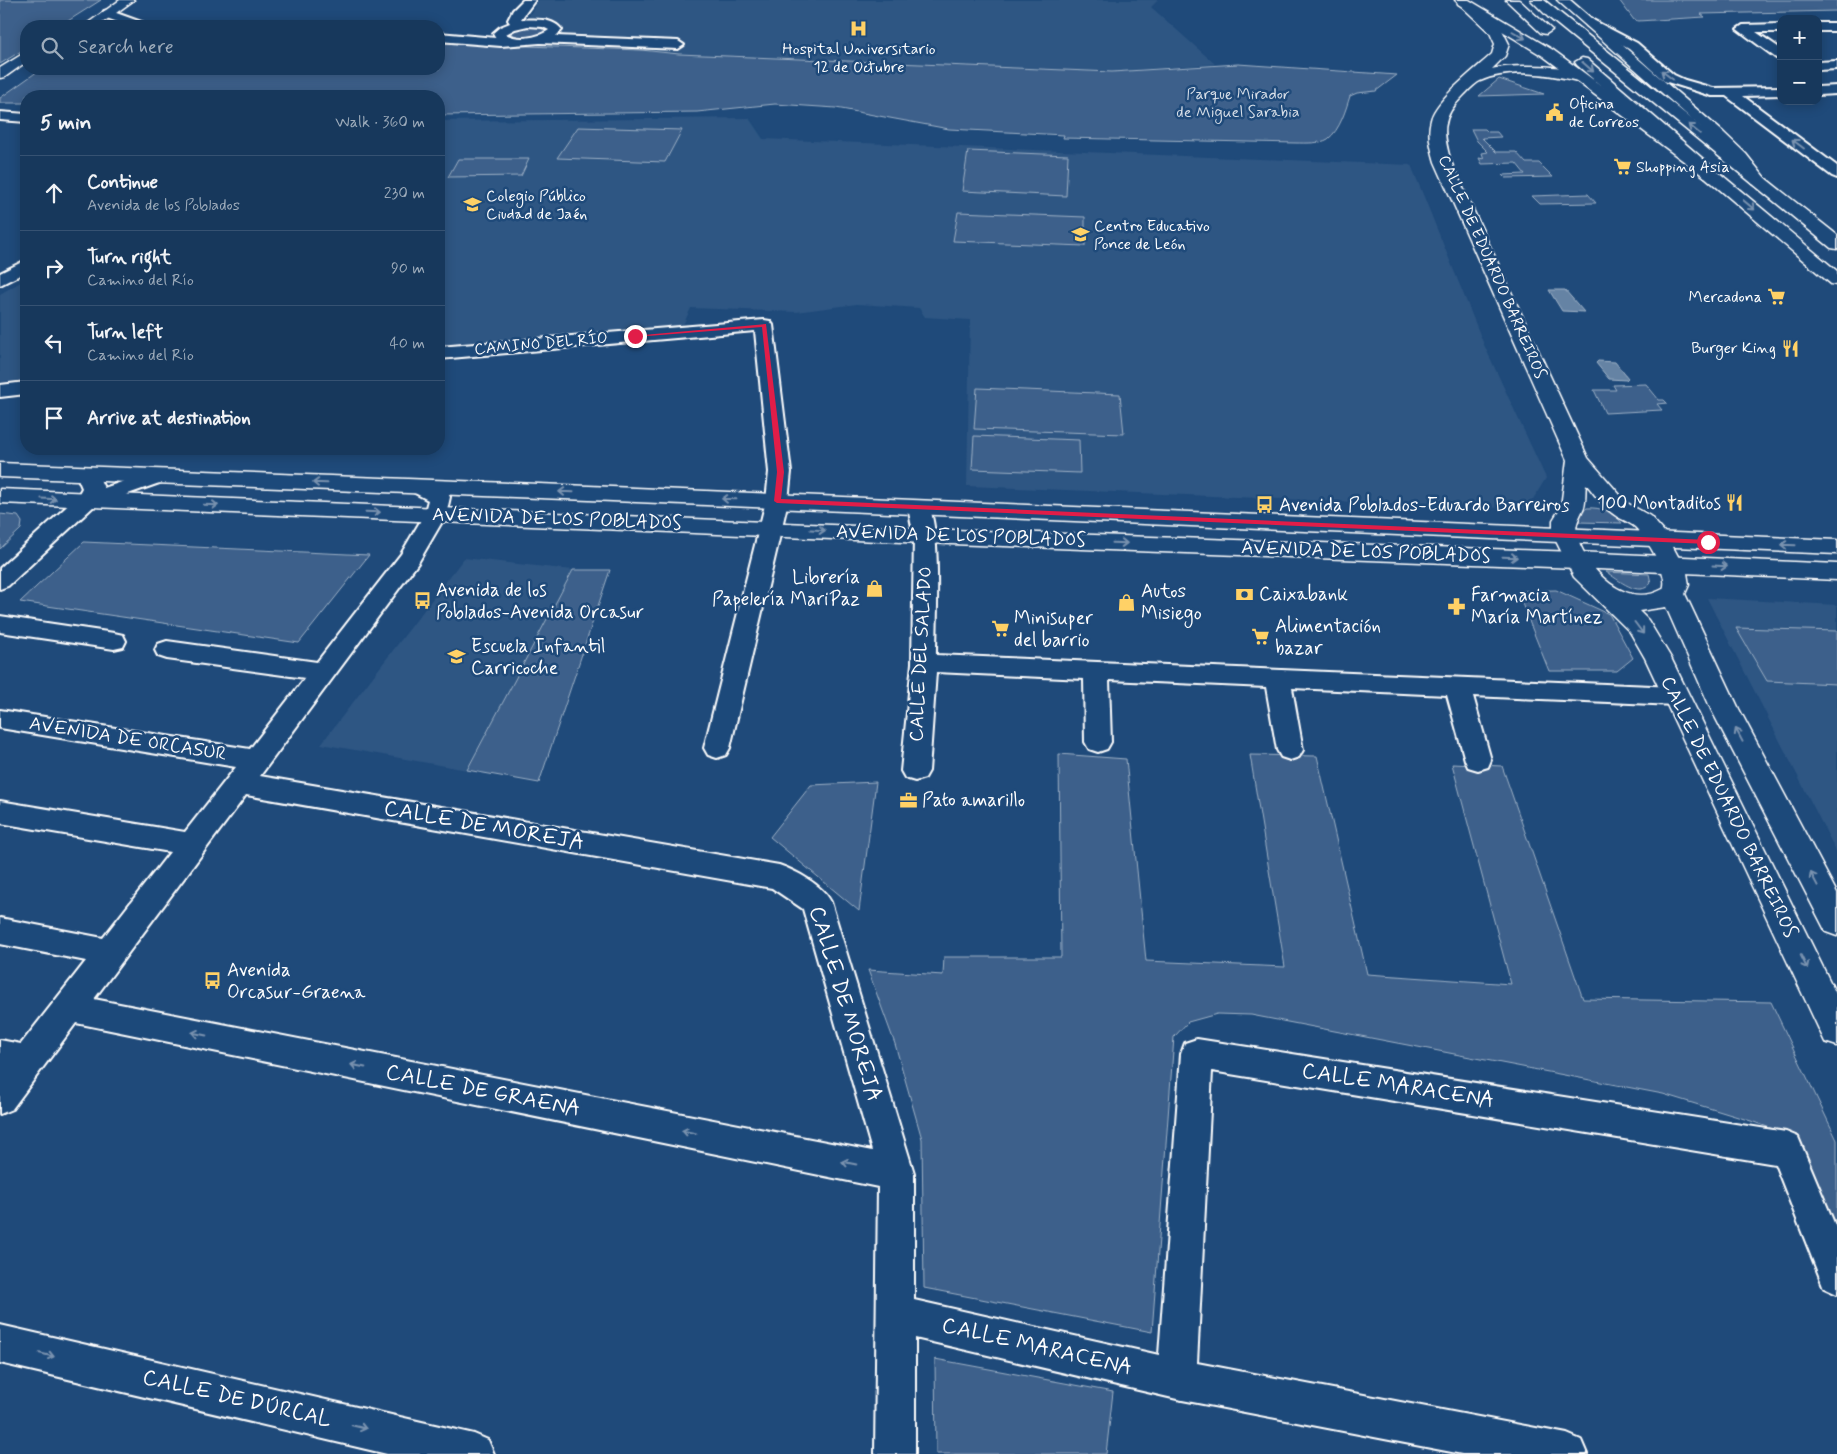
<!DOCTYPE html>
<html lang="en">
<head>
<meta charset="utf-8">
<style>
  :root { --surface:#17385c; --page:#203f62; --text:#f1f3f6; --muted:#9eacbb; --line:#365272 }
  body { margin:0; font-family:Mynerve,sans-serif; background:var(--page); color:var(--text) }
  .controls { position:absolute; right:15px; top:15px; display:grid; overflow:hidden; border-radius:10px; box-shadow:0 2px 12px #0003 }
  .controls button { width:45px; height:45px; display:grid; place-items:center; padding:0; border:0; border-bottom:1px solid var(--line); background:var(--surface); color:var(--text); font:25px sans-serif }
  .stop { position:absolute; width:15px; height:15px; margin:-11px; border:4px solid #e11d48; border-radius:50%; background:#fff }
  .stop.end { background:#e11d48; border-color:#fff; box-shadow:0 1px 5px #0008 }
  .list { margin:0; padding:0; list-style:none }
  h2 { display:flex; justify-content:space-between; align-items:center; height:65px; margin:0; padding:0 20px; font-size:21px }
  h2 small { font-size:16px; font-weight:400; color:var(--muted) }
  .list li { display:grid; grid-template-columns:32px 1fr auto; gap:15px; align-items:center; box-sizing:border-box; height:75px; padding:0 20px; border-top:1px solid var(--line) }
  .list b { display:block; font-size:19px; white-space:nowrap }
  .list p { margin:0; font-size:16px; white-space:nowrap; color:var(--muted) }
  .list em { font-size:16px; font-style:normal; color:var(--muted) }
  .icon { flex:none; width:28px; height:28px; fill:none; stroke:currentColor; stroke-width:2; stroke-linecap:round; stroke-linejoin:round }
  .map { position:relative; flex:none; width:1837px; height:1454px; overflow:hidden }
  .search { position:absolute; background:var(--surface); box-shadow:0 2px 12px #0003; left:20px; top:20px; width:425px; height:55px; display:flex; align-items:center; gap:12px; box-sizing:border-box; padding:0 18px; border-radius:20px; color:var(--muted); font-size:19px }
  .panel { position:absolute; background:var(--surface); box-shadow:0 2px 12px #0003; left:20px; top:90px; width:425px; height:365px; border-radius:20px }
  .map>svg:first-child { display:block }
  .built { fill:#2e5683 }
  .green { fill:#3c618b; stroke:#9eb0c5 }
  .water { fill:#6583a4; stroke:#a3b5c8 }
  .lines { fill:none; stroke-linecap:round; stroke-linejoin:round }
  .minor-casing { stroke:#fff; stroke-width:4 }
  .tertiary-casing { stroke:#fff; stroke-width:3 }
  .primary-casing { stroke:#fff; stroke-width:3 }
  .trunk-casing { stroke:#fff; stroke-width:3 }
  .minor { fill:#1f4a7a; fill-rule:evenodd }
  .tertiary { fill:#1f4a7a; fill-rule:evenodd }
  .primary { fill:#1f4a7a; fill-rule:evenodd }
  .trunk { fill:#1f4a7a; fill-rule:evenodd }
  .oneway { stroke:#7992af }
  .route { fill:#e11d48 }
  .labels { text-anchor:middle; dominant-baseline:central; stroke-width:5; stroke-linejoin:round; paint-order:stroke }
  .far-poi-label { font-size:16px; fill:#fff; stroke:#1f4a7a; text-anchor:start }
  .far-park-label { font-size:16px; fill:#d8dfe8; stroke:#1f4a7a }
  .far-street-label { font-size:16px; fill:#fff; stroke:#1f4a7a }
  .poi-label { font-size:19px; fill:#fff; stroke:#1f4a7a; text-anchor:start }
  .street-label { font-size:19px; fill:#fff; stroke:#1f4a7a }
  .near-street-label { font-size:22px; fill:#fff; stroke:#1f4a7a }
</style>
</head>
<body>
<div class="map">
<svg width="1837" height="1454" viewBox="0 0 1837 1454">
  <rect width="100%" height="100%" fill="#1f4a7a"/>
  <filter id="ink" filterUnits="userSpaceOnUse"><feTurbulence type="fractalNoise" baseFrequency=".02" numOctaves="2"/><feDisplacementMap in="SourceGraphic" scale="10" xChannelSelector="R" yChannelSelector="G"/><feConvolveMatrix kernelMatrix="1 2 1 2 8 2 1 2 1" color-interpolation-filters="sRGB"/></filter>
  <g filter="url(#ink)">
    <!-- built -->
    <path class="built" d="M538 0H1158L1151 7 1215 64 1112 72 679 54 562 37 528 18Z
      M749 118 763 139 1411 165 1485 347 1546 478 1527 509 967 486 970 320 925 317 919 308 857 304 796 312 691 308 683 325 439 345V121Z
      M26 279V380L0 382V294Z
      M464 558 573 570 467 770 321 744Z
      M1707 598 1837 605V853Z"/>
    <!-- green -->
    <path class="green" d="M0 0H101L60 26H26V48L0 64Z
      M1619 0H1837V11L1701 14 1705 17 1638 21 1634 20Z
      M527 26H537L545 31C537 38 520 40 511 33L517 28Z
      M439 43 641 50 679 54 1112 72 1238 64 1397 75 1376 91 1357 93 1350 96C1346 109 1340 130 1328 139 1320 144 1305 143 1296 143L1063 138 1064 135 949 129 836 108 775 104 697 112 439 115V96H26V103H0V98L41 69H439Z
      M1499 79 1544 94 1479 96Z
      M578 127 682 130 665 162 557 158Z
      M1471 129H1485L1488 132H1497L1501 137 1482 138 1496 152H1516L1526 163H1539L1553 177 1506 178 1503 175 1525 174 1516 163 1482 164 1479 158 1484 159 1482 153 1488 152 1477 141Z
      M968 151 1068 155 1066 196 962 191Z
      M458 159H529L521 176 448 177Z
      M1588 194 1596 203 1540 204 1532 196Z
      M958 212 1085 217V246L953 241Z
      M1646 384 1659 400H1664L1667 403 1657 404 1662 410 1605 413 1594 390H1616L1613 385Z
      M977 388 1120 394 1124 434 974 429Z
      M974 436 1079 440 1080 473 972 469Z
      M1587 508C1601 507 1613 512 1622 523L1579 522 1580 513Z
      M0 514 18 516 22 522 21 529 0 549Z
      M84 542 369 555 299 643 20 602Z
      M573 570H610L539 783 467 770Z
      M1606 572 1649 574 1651 583C1639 599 1618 579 1606 572Z
      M1556 590 1609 614 1633 658 1617 671H1549L1517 591Z
      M1736 628 1837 631V684L1767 681Z
      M1059 754 1126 759 1146 961 1285 967 1250 755 1317 756 1367 974 1511 984 1452 764 1502 766 1583 999 1771 1002 1837 1140V1235L1795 1137 1751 1121 1663 1094 1251 1015 1217 1014 1188 1022 1174 1037 1152 1332 924 1288 922 1139 895 1044 868 970 943 975 944 957H1061Z
      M876 782 859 911 770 837 811 785Z
      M935 1359 1113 1392 1106 1454H936Z"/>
    <!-- water -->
    <path class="water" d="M1549 290H1565L1584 312 1562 311Z
      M1598 361 1615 362 1628 378 1626 380 1609 379 1596 363Z"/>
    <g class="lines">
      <defs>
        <path id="minor" d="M523 0H535L521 19C535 21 551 16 562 30L556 36 678 41 684 45 678 49 540 43 501 46 439 41V33L496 38 493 33 500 27 510 23 508 20 513 10ZM528 26 543 27 549 30C538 38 517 41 506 34L515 29Z
          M108 10 144 23 146 26H129L104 17 102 14 104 11Z
          M1591 19 1637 43 1674 75 1685 80 1713 88 1781 87V95L1743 96 1837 166V178L1832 176 1726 96H1712L1664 81 1629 49 1587 26 1585 23 1587 20Z
          M1818 23H1837V31H1818Z
          M1781 24V32H1756L1781 49V59L1776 58 1737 29 1743 25Z
          M1837 61V69L1818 70V62Z
          M1837 86V94L1818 95V87Z
          M0 112 26 114V122L0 120Z
          M26 260V272L0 285V273Z
          M764 320 770 321 773 325 791 472 788 501 730 748 726 755 717 758 708 755 704 748 766 501 769 472 755 331 439 359V347Z
          M26 382V394L0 397V385Z
          M87 468 95 469 104 488 157 470 165 471 168 476 165 481 94 506 8 586 0 589V568L77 497 82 488 76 474 79 469Z
          M421 481 447 492 450 497 446 515 418 563 260 776 779 865C796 871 823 885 831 902L914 1173V1300L1159 1355 1181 1054 1185 1043 1197 1039 1786 1132 1798 1137 1837 1230V1294L1824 1288 1775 1164 1212 1071 1197 1363 1567 1434 1581 1440 1587 1454H1462L1177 1399 915 1338V1454H875L878 1187 76 1023 12 1109 0 1114V1040L21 1044 86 961 0 944V918L103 938 170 852 0 823V801L185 832 236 767 0 728V710L250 749 305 678 167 659 158 656 155 650 158 644 167 641 317 662 401 554 424 515 428 500 413 492 410 487 413 482ZM246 795 772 888 803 909 872 1151 94 999Z
          M919 501 927 503C942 526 936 623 936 655L1675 687 1684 690 1688 696 1684 702 1675 705 1473 696 1491 760 1488 767 1478 770 1468 767 1465 760 1447 695 1292 688 1303 750 1299 757 1290 760 1281 757 1277 750 1266 687 1109 680 1111 742 1107 749 1098 752 1089 749 1085 742 1084 679 936 672 929 771 925 778 915 781 905 778 901 771 912 663 914 536 908 508 911 503Z
          M0 616 114 633 123 635 126 641 123 647 114 649 0 632Z
          M0 1325 474 1434 488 1440 494 1454H387L0 1363Z"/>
        <path id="tertiary" d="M120 0H134L98 26H84Z
          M1455 0H1468L1501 28 1509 44 1505 56 1492 69C1509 65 1574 63 1585 77L1578 81C1547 74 1510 68 1480 81 1474 84 1468 91 1463 96 1440 118 1443 134 1451 162L1588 458 1627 503 1650 516 1666 534 1687 573 1689 585 1685 594 1739 709 1837 893V936L1826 932 1711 709 1666 607 1639 611 1648 620 1671 658 1837 996V1046L1825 1042 1645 658 1630 632 1574 577 1553 535V520L1561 507 1567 460 1435 162C1431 148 1427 134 1431 120 1435 100 1477 68 1492 54L1495 44 1490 33ZM1586 484C1594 493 1602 506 1612 513 1619 519 1628 521 1635 527 1646 538 1670 574 1663 589 1625 610 1587 570 1577 536 1574 524 1580 517 1584 507 1586 500 1585 491 1586 484Z
          M26 52V62L5 77 0 78V68Z"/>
        <path id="primary" d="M1457 0H1469L1553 50 1717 171 1837 271V285L1831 284 1705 177 1543 56 1458 4Z
          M1557 0H1570L1723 132 1746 154 1765 178 1837 235V249L1831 248 1753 184 1734 160 1713 138Z
          M0 463 589 486 1837 540V554L589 500 0 477Z
          M0 489 925 529 1577 552 1837 564V580L1577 568 925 543 0 503Z"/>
        <path id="trunk" d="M1506 0H1519L1552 30 1546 34 1541 33Z
          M1531 0H1544L1765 178 1767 181 1765 184H1753L1548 17Z
          M1582 58 1587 59 1717 171 1719 174 1717 177H1705L1577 65 1575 62Z"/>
      </defs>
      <!-- minor casing -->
      <use href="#minor" class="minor-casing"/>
      <!-- tertiary casing -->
      <use href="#tertiary" class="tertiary-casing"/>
      <!-- primary casing -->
      <use href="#primary" class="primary-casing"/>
      <!-- trunk casing -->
      <use href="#trunk" class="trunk-casing"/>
      <!-- minor -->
      <use href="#minor" class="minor"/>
      <!-- tertiary -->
      <use href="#tertiary" class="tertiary"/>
      <!-- primary -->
      <use href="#primary" class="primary"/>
      <!-- trunk -->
      <use href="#trunk" class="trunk"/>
    </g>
    <!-- one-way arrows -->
    <defs><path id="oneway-shaft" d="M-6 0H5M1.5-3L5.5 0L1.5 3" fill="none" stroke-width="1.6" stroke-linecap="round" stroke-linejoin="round" transform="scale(1.25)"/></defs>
    <g class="oneway">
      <use href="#oneway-shaft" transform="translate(1519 35) rotate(30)"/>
      <use href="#oneway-shaft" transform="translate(1588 67) rotate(41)"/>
      <use href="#oneway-shaft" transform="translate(1667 75) rotate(-143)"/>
      <use href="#oneway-shaft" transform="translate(1694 129) rotate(-141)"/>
      <use href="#oneway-shaft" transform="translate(1798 144) rotate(-143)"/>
      <use href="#oneway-shaft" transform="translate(1749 205) rotate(40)"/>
      <use href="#oneway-shaft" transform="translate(320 483) rotate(-178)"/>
      <use href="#oneway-shaft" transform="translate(566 492) rotate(-178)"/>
      <use href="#oneway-shaft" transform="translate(49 499) rotate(3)"/>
      <use href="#oneway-shaft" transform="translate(729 499) rotate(-178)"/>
      <use href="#oneway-shaft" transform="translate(211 505) rotate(2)"/>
      <use href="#oneway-shaft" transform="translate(373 512) rotate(2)"/>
      <use href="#oneway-shaft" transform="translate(818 530) rotate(3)"/>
      <use href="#oneway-shaft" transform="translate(1120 543) rotate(2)"/>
      <use href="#oneway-shaft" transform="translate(1788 545) rotate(-178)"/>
      <use href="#oneway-shaft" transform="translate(1510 557) rotate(2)"/>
      <use href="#oneway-shaft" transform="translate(1720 566) rotate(3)"/>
      <use href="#oneway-shaft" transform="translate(1639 628) rotate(53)"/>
      <use href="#oneway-shaft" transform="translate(1739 735) rotate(-118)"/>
      <use href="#oneway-shaft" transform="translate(1814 879) rotate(-118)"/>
      <use href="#oneway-shaft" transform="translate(1804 962) rotate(64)"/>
      <use href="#oneway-shaft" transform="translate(199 1034) rotate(-169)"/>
      <use href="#oneway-shaft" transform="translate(358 1066) rotate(-169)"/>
      <use href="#oneway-shaft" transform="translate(689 1132) rotate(-169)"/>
      <use href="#oneway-shaft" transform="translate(849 1163) rotate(-169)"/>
      <use href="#oneway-shaft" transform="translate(47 1355) rotate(13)"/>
      <use href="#oneway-shaft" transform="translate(359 1427) rotate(13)"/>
    </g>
  </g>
  <!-- route -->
  <path class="route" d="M766 324 784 472 781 499 1708 540 1712 542 1708 544 777 503 774 501 777 472 762 327 635 337 632 336Z"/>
  <!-- icons -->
  <defs>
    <symbol id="hospital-bare" viewBox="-9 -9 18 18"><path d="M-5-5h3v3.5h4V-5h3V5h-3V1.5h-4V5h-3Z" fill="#ffd166" stroke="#1f4a7a" stroke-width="2.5" paint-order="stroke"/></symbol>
    <symbol id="civic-bare" viewBox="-9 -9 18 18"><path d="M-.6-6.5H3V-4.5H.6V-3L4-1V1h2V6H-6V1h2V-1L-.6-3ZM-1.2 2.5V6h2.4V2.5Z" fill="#ffd166" stroke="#1f4a7a" stroke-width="2.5" paint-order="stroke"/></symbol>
    <symbol id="supermarket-bare" viewBox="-9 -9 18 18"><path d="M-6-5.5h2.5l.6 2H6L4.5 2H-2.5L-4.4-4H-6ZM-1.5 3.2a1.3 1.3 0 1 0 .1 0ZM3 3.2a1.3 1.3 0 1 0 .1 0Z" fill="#ffd166" stroke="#1f4a7a" stroke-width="2.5" paint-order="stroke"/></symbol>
    <symbol id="school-bare" viewBox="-9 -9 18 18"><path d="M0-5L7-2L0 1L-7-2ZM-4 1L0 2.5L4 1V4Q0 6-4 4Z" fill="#ffd166" stroke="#1f4a7a" stroke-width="2.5" paint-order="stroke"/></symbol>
    <symbol id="restaurant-bare" viewBox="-9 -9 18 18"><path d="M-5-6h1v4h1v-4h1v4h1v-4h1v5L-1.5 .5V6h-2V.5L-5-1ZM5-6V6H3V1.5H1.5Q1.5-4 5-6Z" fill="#ffd166" stroke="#1f4a7a" stroke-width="2.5" paint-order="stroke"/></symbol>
    <symbol id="bus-bare" viewBox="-9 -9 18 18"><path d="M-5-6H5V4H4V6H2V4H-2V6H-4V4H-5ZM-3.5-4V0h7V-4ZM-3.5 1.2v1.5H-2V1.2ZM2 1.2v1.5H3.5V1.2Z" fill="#ffd166" stroke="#1f4a7a" stroke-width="2.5" paint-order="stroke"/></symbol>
    <symbol id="shop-bare" viewBox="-9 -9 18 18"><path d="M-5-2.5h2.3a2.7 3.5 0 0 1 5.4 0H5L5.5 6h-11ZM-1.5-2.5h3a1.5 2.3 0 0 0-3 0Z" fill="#ffd166" stroke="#1f4a7a" stroke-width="2.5" paint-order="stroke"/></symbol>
    <symbol id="bank-bare" viewBox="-9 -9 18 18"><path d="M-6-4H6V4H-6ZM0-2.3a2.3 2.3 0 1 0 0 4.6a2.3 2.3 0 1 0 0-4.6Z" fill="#ffd166" stroke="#1f4a7a" stroke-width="2.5" paint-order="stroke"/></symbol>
    <symbol id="pharmacy-bare" viewBox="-9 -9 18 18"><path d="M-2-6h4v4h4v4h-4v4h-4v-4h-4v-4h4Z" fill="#ffd166" stroke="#1f4a7a" stroke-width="2.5" paint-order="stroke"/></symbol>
    <symbol id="office-bare" viewBox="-9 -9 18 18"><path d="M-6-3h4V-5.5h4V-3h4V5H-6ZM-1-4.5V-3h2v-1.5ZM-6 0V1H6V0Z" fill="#ffd166" stroke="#1f4a7a" stroke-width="2.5" paint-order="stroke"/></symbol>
  </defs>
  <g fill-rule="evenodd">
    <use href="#hospital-bare" x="846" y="16" width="25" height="25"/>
    <use href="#civic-bare" x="1542" y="100" width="25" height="25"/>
    <use href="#supermarket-bare" x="1610" y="154" width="25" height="25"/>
    <use href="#school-bare" x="460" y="192" width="25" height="25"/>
    <use href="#school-bare" x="1068" y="222" width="25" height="25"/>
    <use href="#supermarket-bare" x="1764" y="284" width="25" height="25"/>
    <use href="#restaurant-bare" x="1778" y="336" width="25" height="25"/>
    <use href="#restaurant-bare" x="1722" y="490" width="25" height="25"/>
    <use href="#bus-bare" x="1252" y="492" width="25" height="25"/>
    <use href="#shop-bare" x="862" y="576" width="25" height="25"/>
    <use href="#bank-bare" x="1232" y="582" width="25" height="25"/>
    <use href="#bus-bare" x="410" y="588" width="25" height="25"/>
    <use href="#shop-bare" x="1114" y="590" width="25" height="25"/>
    <use href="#pharmacy-bare" x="1444" y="594" width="25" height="25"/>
    <use href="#supermarket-bare" x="988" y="616" width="25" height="25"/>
    <use href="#supermarket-bare" x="1248" y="624" width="25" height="25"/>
    <use href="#school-bare" x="444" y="644" width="25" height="25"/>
    <use href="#office-bare" x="896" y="788" width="25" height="25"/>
    <use href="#bus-bare" x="200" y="968" width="25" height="25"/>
  </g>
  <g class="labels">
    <!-- far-poi labels -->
    <g class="far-poi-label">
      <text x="859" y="49" text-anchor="middle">Hospital Universitario<tspan x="859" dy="18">12 de Octubre</tspan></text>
      <text x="1569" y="104">Oficina<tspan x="1569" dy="18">de Correos</tspan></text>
      <text x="1636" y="167">Shopping Asia</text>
      <text x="486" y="196">Colegio Público<tspan x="486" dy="18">Ciudad de Jaén</tspan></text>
      <text x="1094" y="226">Centro Educativo<tspan x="1094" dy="18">Ponce de León</tspan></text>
      <text x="1762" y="297" text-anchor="end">Mercadona</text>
      <text x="1776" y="348" text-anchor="end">Burger King</text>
    </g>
    <!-- far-park labels -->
    <g class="far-park-label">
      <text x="1238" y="94">Parque Mirador<tspan x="1238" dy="18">de Miguel Sarabia</tspan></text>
    </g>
    <!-- far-street labels -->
    <g class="far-street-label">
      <text transform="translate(1492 267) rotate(66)">CALLE DE EDUARDO BARREIROS</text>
      <text transform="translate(541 344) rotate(-5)">CAMINO DEL RÍO</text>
    </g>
    <!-- poi labels -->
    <g class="poi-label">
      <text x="1721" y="503" text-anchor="end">100 Montaditos</text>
      <text x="1279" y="505">Avenida Poblados-Eduardo Barreiros</text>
      <text x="860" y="577" text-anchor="end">Librería<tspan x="860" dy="22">Papelería MariPaz</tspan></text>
      <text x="436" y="590">Avenida de los<tspan x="436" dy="22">Poblados-Avenida Orcasur</tspan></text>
      <text x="1141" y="591">Autos<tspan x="1141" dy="22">Misiego</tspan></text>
      <text x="1259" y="594">Caixabank</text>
      <text x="1471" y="595">Farmacia<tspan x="1471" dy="22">María Martínez</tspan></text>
      <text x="1014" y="618">Minisuper<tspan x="1014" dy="22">del barrio</tspan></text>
      <text x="1275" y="626">Alimentación<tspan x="1275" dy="22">bazar</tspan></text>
      <text x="471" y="646">Escuela Infantil<tspan x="471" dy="22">Carricoche</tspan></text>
      <text x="922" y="800">Pato amarillo</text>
      <text x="227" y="970">Avenida<tspan x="227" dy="22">Orcasur-Graena</tspan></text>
    </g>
    <!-- street labels -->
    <g class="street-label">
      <text transform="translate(557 519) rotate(2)">AVENIDA DE LOS POBLADOS</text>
      <text transform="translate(961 536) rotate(2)">AVENIDA DE LOS POBLADOS</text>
      <text transform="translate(1366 552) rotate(2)">AVENIDA DE LOS POBLADOS</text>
      <text transform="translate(921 654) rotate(-87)">CALLE DEL SALADO</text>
      <text transform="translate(128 739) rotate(9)">AVENIDA DE ORCASUR</text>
      <text transform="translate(1729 807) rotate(64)">CALLE DE EDUARDO BARREIROS</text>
    </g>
    <!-- near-street labels -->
    <g class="near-street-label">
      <text transform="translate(484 826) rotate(10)">CALLE DE MOREJA</text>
      <text transform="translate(845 1004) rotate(73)">CALLE DE MOREJA</text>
      <text transform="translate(1398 1086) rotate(9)">CALLE MARACENA</text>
      <text transform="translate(483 1091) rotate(11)">CALLE DE GRAENA</text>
      <text transform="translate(1037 1347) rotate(13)">CALLE MARACENA</text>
      <text transform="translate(237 1399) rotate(13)">CALLE DE DÚRCAL</text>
    </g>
  </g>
</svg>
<div class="controls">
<button>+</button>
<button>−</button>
</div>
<div class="stop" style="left:1708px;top:542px"></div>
<div class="stop end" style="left:635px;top:336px"></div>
<div class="search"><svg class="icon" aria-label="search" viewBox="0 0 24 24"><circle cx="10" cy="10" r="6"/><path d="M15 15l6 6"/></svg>Search here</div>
<section class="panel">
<h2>5 min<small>Walk · 360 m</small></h2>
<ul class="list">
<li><svg class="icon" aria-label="ahead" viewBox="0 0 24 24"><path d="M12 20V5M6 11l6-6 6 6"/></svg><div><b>Continue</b><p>Avenida de los Poblados</p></div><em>230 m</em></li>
<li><svg class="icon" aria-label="right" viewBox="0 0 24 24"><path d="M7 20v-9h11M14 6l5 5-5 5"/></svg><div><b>Turn right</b><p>Camino del Río</p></div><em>90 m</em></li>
<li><svg class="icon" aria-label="left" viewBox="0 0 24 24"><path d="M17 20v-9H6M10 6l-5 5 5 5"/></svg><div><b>Turn left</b><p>Camino del Río</p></div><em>40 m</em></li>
<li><svg class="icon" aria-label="arrive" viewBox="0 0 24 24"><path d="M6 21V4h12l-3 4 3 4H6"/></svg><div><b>Arrive at destination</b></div></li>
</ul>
</section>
</div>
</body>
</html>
